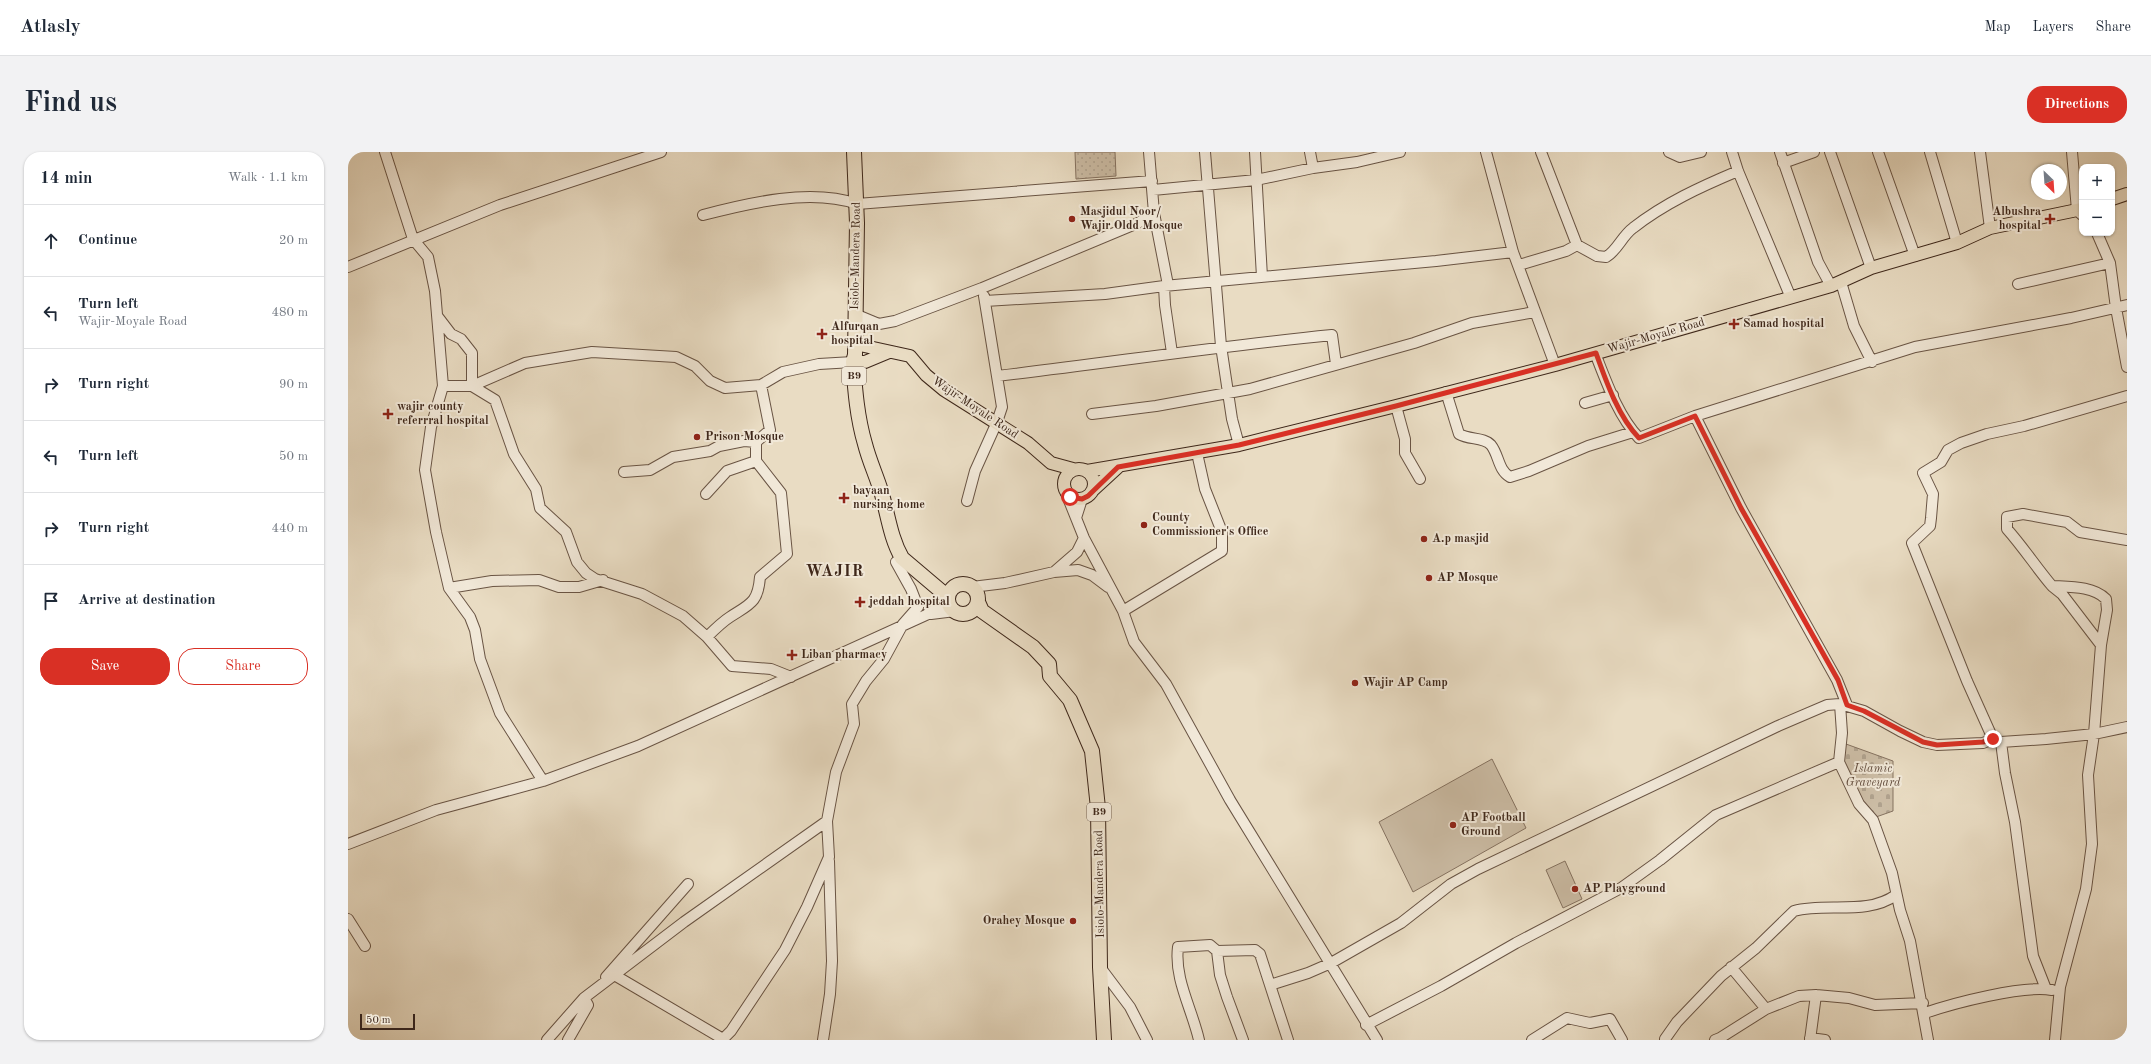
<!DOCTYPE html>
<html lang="en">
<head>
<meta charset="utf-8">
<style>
  :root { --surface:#fff; --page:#f2f2f3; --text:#1f2937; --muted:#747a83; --line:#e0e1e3; --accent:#d93025 }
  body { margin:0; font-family:"Old Standard TT",serif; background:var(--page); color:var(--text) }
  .controls { position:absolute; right:12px; top:12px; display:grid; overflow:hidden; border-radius:8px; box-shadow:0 1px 3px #0004 }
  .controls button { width:36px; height:36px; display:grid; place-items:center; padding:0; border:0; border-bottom:1px solid var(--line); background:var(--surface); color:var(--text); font:20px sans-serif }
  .compass { position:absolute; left:1683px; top:12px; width:36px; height:36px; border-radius:50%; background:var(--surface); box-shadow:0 1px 3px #0004; rotate:155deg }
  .scale { position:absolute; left:12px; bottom:10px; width:55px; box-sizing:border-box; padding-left:4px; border:2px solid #3e271a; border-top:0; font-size:11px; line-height:14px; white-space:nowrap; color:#3e271a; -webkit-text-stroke:3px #f1e8d8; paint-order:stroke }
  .stop { position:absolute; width:12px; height:12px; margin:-9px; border:3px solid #d93025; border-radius:50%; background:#fff }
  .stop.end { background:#d93025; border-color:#fff; box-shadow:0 1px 4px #0008 }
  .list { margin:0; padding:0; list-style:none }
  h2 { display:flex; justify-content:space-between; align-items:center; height:52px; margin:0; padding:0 16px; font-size:17px }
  h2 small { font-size:13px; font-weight:400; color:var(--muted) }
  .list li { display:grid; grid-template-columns:26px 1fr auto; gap:12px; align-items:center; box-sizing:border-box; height:72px; padding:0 16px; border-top:1px solid var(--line) }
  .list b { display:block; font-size:15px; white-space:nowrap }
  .list p { margin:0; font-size:13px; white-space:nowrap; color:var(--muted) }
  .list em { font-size:13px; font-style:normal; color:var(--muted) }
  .actions { display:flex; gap:8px; padding:12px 16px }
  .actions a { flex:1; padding:9px 0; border:1px solid var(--accent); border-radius:16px; text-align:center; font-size:14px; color:var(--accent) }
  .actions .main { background:var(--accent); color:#fff }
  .icon { flex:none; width:22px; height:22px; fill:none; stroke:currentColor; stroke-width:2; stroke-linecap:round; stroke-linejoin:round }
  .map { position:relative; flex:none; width:1779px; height:888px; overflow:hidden; border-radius:16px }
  header { display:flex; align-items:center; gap:24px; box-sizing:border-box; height:56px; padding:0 20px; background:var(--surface); border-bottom:1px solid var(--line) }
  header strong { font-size:19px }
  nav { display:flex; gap:22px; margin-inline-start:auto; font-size:14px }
  .intro { display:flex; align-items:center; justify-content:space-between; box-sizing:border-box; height:96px; padding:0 24px }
  h1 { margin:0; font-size:28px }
  .button { padding:10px 18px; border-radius:16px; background:var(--accent); color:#fff; font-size:14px; font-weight:700 }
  main { display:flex; gap:24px; padding:0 24px }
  aside { flex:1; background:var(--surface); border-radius:16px; box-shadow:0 1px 3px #0004 }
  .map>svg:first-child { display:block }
  .cemetery { fill:url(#cemetery-stones); stroke:#857260 }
  .park { fill:url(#park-dots); stroke:#857260 }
  .pitch { fill:#ccbda6; stroke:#857260 }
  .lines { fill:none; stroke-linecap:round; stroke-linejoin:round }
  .minor-casing { stroke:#695444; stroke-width:12 }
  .major-casing { stroke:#3e271a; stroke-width:14 }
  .highway-casing { stroke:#3e271a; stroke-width:16 }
  .minor { stroke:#f1e8d8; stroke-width:10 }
  .major { stroke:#e9dcc3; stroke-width:12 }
  .highway { stroke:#e9dcc3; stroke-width:14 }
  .route { stroke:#d93025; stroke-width:5 }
  .poi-dot { fill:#8f2418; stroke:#f1e8d8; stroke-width:1.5 }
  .labels { text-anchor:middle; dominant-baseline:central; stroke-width:4; stroke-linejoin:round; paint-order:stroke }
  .shield { fill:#f1e8d8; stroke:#746153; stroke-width:1 }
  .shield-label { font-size:11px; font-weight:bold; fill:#3e271a }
  .poi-label { font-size:12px; font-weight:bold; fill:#3e271a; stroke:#f1e8d8; text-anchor:start }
  .street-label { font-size:12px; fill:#3e271a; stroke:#f1e8d8 }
  .park-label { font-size:12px; font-style:italic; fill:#624c3d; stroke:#f1e8d8 }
  .district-label { font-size:16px; font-weight:bold; letter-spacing:1px; fill:#3e271a; stroke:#f1e8d8 }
</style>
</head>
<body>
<header>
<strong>Atlasly</strong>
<nav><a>Map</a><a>Layers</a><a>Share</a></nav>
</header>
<div class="intro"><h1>Find us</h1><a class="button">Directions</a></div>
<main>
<aside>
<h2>14 min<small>Walk · 1.1 km</small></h2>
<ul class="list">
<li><svg class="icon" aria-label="ahead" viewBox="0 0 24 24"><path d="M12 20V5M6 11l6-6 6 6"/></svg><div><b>Continue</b></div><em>20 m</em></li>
<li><svg class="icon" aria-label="left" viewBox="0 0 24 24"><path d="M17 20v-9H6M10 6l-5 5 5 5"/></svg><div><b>Turn left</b><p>Wajir-Moyale Road</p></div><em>480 m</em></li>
<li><svg class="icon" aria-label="right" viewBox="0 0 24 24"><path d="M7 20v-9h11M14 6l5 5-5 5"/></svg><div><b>Turn right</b></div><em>90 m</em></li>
<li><svg class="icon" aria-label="left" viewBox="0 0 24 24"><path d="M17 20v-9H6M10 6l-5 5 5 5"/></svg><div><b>Turn left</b></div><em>50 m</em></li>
<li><svg class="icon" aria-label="right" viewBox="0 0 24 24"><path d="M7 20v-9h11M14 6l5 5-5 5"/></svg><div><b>Turn right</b></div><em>440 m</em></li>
<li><svg class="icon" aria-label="arrive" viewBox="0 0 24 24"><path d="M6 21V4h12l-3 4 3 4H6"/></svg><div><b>Arrive at destination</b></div></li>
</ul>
<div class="actions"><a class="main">Save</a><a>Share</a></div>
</aside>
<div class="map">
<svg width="1779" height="888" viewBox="0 0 1779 888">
  <defs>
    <pattern id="cemetery-stones" width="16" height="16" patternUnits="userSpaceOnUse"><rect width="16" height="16" fill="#ccbda6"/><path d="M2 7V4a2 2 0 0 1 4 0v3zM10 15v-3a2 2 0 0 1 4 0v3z" fill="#b0a28e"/></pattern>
    <pattern id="park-dots" width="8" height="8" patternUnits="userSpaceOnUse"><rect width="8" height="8" fill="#ccbda6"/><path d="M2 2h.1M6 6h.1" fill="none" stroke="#b0a28e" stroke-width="1.8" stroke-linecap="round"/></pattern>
  </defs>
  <rect width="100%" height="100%" fill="#e9dcc3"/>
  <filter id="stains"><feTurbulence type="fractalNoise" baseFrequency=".005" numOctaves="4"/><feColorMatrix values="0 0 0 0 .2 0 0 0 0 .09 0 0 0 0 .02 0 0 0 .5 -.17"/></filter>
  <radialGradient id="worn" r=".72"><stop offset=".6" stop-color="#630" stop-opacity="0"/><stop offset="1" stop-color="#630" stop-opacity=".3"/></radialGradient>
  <!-- cemetery -->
  <path class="cemetery" d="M1498 592 1545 609V659L1528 665 1518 655 1495 610Z"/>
  <!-- park -->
  <path class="park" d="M727 0H767L768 24 728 27Z"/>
  <!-- pitch -->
  <path class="pitch" d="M1144 607 1178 676 1065 740 1031 670Z
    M1217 709 1234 747 1215 756 1198 718Z"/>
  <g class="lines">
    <defs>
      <path id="minor" d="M37 0 65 87 80 105 87 139 95 234 83 275 77 318 88 380 101 436 122 465 127 478 132 507 152 561 195 629
        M857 0 873 194 884 267 891 293
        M907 0 914 125
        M962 0 965 16
        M1138 0 1165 100 1207 213
        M1193 0 1229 93
        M1321 0 1332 5 1353 0
        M1384 0 1390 19 1443 146
        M1432 0 1470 110 1483 134
        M1482 0 1523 116
        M1530 0 1567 104
        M1582 0 1609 91
        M1632 0 1642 76
        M1724 0 1729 58 1734 63
        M1435 11 1466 0
        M805 38 908 28 965 16 1009 10 1052 0
        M806 61 820 133
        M355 63C401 51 463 36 509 52L804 29
        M1749 81 1762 111 1768 156 1779 215
        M1171 113 1218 99 1229 93 1249 104 1258 105C1269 99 1274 84 1285 76 1317 51 1352 35 1390 19
        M0 115 152 53 313 0
        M1493 130 1506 174 1524 210
        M1670 132 1762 111
        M816 134 817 153 824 201
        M637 149 757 142 816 134 1088 109 1165 100
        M507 162 531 172 547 169 634 136 790 71 806 61 801 0
        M90 165 103 182 113 187 124 201V234L147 248 166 302 188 337 192 356 218 380 229 410 238 421 247 427 294 442 335 464 359 485 384 514 423 517 443 525
        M1247 201C1258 229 1270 264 1291 286L1347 264 1567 195 1723 166 1779 153
        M649 224C760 211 871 194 984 183L988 212
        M95 234H124L177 211 244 200 328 205 347 214 362 229 377 236 413 233 435 220 471 212 505 210
        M1098 240 1111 282C1121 288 1136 285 1143 293 1151 303 1150 318 1162 325L1181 319 1240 294 1285 280
        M1237 251 1265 243
        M1048 254 1057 287V301L1072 327
        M744 262 808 254 902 237 1066 191 1124 171 1187 160
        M1347 264 1393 356 1489 528 1499 553
        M276 320 302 318 325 305 362 299 371 294 396 289 408 290
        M718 341 736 386 775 459 786 490 818 532 882 648 1029 888
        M358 342 379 319 408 309
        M619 349 627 319 649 270 654 255 636 144
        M728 366 734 347
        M706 420 729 400 736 386
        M1704 434 1714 442 1753 493
        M624 435 657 431 706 420 730 418 744 423 760 435
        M101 436 144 429 191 428 211 435H231L255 428
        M775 459 874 399V380L857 337 849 301
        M583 462 607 459
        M359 485C366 478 374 470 382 465 402 452 410 451 412 425L439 402 433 341 408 309V290L422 278 413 233
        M1492 552 1494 581 1491 610 1511 652 1525 668 1544 721 1552 758 1562 789 1580 888
        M1645 587 1619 529 1564 391 1582 374 1583 366 1585 342 1575 321 1593 310 1600 298 1613 291 1639 282 1676 274 1779 244
        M1653 590 1657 621 1667 670 1685 804 1698 837
        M0 692 88 658 195 629 290 594 578 463 600 449
        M0 767 17 794
        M869 799 872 823 879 845 895 888
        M752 815 782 855 799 888
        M1383 815 1418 857
        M268 824 375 887
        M258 825 340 732
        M1577 861C1606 851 1675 833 1704 838
        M1018 873 1093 834 1168 791 1273 736 1312 708 1368 663 1491 610
        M1462 886 1477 888
        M1317 887 1329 870 1373 824 1408 796 1446 759C1479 750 1518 764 1548 743
        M199 888 236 846 336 770 479 669 488 620 506 572 504 552 518 529 536 507 555 472 570 455 563 437 548 410 554 406
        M220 888 240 853 236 846
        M374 888 383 879 437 798 459 755 481 705 479 669
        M475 888 482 842 484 809 481 709
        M851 888C844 857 826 827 830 795L862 793 869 799 907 798 912 802 922 833
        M940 888 922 833 960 821 983 811 1053 771 1103 732 1130 717 1430 574 1479 553 1492 552 1516 559 1552 579 1575 590 1589 593 1635 591 1645 587 1653 590 1698 587 1746 582 1779 575
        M1184 888 1219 866 1242 871 1262 867 1274 888
        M1367 888 1372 886 1418 857 1451 844 1468 843 1501 846 1527 853 1575 851
        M1462 888 1468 843
        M1707 888 1712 835 1738 737 1744 692 1740 623 1746 582 1753 493 1759 458 1758 447C1745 434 1722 435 1704 434 1688 415 1675 395 1659 377V365L1675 362 1719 370 1732 380 1779 388"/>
      <path id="major" d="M1764 47 1779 42
        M507 192 562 204 578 223 596 238 680 291 703 311 725 317
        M505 210H517L541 200
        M716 332a15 15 0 1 1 30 0a15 15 0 1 1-30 0Z
        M739 319 891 293 1048 254 1207 213 1483 134 1523 116 1609 91 1642 76 1734 57
        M745 338 770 315"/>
      <path id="highway" d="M506 0 509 71 507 203 505 210C507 237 509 265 517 292 521 308 528 323 533 339 540 362 542 385 554 406L600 445
        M600 447a15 15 0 1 1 30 0a15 15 0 1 1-30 0Z
        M630 450 634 459 685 495 701 512 702 524 722 548 744 599 750 656 752 815 756 888"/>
    </defs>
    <!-- minor casing -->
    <use href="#minor" class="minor-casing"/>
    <!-- major casing -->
    <use href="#major" class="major-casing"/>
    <!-- highway casing -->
    <use href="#highway" class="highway-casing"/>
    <!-- minor -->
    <use href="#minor" class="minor"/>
    <!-- major -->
    <use href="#major" class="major"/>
    <!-- highway -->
    <use href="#highway" class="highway"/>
  </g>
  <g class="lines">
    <!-- route -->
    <path class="route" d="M722 345 734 347 740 344 770 315 891 293 1048 254 1248 201C1258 229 1270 264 1291 286L1347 264 1393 356 1490 528 1499 553 1516 559 1575 590 1589 593 1635 590 1645 587"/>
  </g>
  <!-- markers -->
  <g class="poi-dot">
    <circle cx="724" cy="67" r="4"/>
    <path d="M1700 61h4v4h4v4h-4v4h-4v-4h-4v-4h4z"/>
    <path d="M1384 166h4v4h4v4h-4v4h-4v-4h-4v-4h4z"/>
    <path d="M472 176h4v4h4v4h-4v4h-4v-4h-4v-4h4z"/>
    <path d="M38 256h4v4h4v4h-4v4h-4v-4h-4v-4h4z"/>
    <circle cx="349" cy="285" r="4"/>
    <path d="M494 340h4v4h4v4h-4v4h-4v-4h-4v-4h4z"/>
    <circle cx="796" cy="373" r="4"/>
    <circle cx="1076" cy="387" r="4"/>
    <circle cx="1081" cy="426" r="4"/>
    <path d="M510 444h4v4h4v4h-4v4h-4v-4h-4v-4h4z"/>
    <path d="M442 497h4v4h4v4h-4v4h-4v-4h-4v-4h4z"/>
    <circle cx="1007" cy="531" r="4"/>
    <circle cx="1105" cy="673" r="4"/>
    <circle cx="1227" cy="737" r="4"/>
    <circle cx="725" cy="769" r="4"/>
  </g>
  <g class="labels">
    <!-- shield labels -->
    <g class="shield">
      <rect x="494" y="215" width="24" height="18" rx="3"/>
      <rect x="739" y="651" width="24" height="18" rx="3"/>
    </g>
    <g class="shield-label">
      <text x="506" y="224">B9</text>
      <text x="751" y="660">B9</text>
    </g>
    <!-- poi labels -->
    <g class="poi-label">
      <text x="732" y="60">Masjidul Noor/<tspan x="732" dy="14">Wajir Oldd Mosque</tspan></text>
      <text x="1693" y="60" text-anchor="end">Albushra<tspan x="1693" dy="14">hospital</tspan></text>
      <text x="1395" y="172">Samad hospital</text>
      <text x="483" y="175">Alfurqan<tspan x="483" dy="14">hospital</tspan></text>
      <text x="49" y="255">wajir county<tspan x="49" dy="14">referrral hospital</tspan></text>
      <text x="357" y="285">Prison Mosque</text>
      <text x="505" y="339">bayaan<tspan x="505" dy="14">nursing home</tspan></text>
      <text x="804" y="366">County<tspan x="804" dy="14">Commissioner's Office</tspan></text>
      <text x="1084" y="387">A.p masjid</text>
      <text x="1089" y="426">AP Mosque</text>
      <text x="521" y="450">jeddah hospital</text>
      <text x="453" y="503">Liban pharmacy</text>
      <text x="1015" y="531">Wajir AP Camp</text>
      <text x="1113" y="666">AP Football<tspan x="1113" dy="14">Ground</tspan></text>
      <text x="1235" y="737">AP Playground</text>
      <text x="717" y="769" text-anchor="end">Orahey Mosque</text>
    </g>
    <!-- street labels -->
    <g class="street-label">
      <text transform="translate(508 104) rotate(-89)">Isiolo-Mandera Road</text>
      <text transform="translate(1308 184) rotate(-16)">Wajir-Moyale Road</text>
      <text transform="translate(627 256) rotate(34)">Wajir-Moyale Road</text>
      <text transform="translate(752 732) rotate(-91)">Isiolo-Mandera Road</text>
    </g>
    <!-- park labels -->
    <g class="park-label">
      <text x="1525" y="617">Islamic<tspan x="1525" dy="14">Graveyard</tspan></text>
    </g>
    <!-- district labels -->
    <g class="district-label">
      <text x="487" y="420">WAJIR</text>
    </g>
  </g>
  <rect width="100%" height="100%" filter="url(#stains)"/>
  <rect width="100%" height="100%" fill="url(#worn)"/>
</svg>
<div class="controls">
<button>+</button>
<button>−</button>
</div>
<svg class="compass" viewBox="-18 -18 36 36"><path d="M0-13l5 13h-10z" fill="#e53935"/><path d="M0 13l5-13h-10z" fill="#747a83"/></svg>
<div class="scale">50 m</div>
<div class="stop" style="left:722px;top:345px"></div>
<div class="stop end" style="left:1645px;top:587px"></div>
</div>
</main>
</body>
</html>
